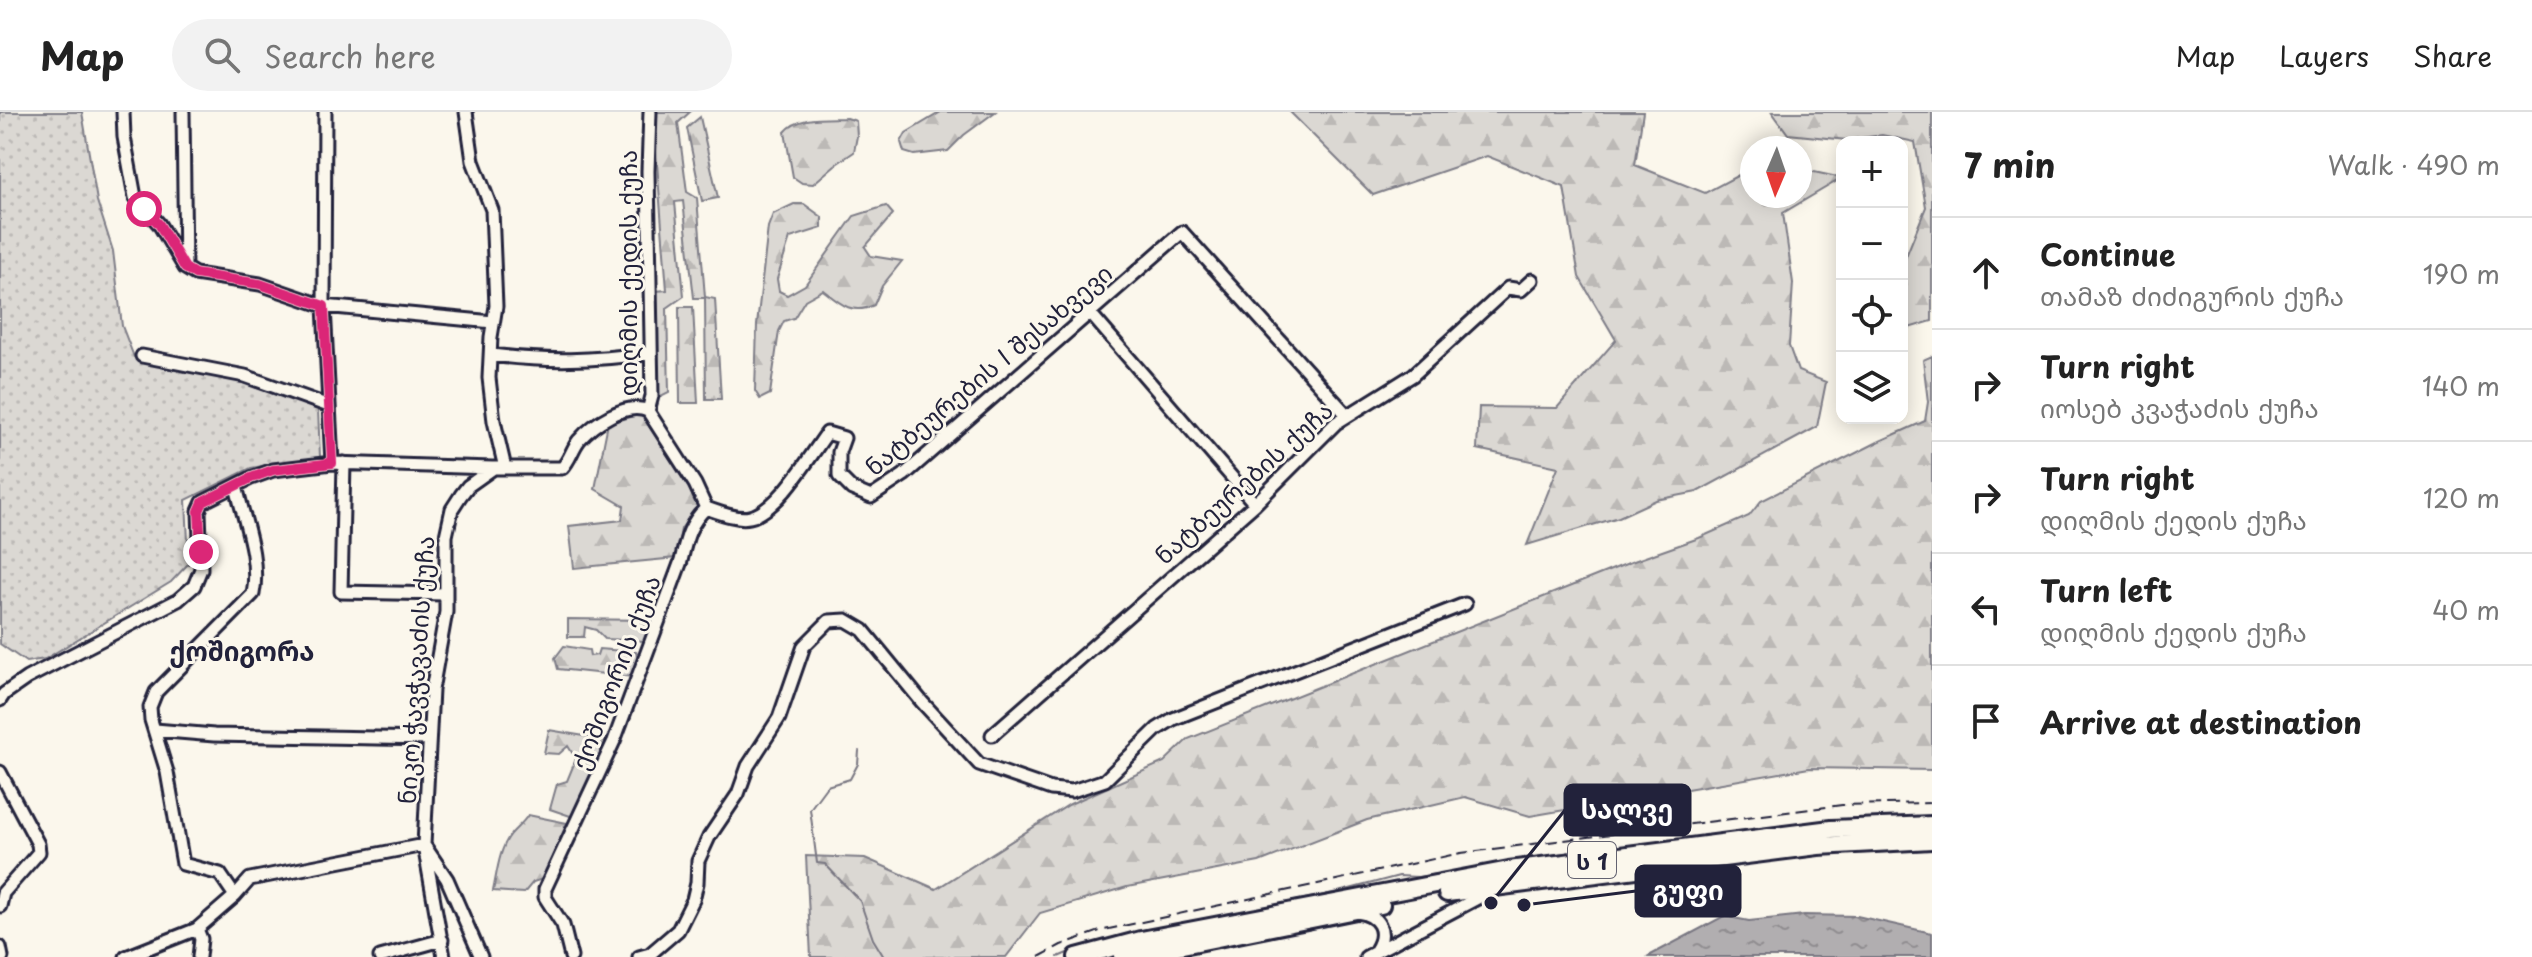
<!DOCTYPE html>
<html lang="en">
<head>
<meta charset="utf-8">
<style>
  :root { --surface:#fff; --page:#f2f2f2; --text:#222; --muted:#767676; --line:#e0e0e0 }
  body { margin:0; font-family:"Playpen Sans","Noto Sans Georgian",sans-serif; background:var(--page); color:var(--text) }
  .controls { position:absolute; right:24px; top:24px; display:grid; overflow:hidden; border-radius:16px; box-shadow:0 4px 20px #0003 }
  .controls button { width:72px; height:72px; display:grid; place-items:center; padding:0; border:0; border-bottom:2px solid var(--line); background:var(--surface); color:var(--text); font:40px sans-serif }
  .compass { position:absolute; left:1740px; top:24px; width:72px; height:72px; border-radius:50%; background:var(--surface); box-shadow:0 4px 20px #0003; rotate:182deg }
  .stop { position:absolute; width:24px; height:24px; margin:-18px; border:6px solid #db2777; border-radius:50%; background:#fff }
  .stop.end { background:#db2777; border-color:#fff; box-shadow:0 2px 8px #0008 }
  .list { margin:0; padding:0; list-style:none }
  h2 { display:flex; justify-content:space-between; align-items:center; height:104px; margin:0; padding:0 32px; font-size:34px }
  h2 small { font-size:26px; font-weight:400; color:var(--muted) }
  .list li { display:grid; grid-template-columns:52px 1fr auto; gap:24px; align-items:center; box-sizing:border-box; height:112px; padding:0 32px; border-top:2px solid var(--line) }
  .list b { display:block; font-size:30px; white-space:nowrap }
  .list p { margin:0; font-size:26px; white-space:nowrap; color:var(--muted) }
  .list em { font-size:26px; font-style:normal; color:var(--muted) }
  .icon { flex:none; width:44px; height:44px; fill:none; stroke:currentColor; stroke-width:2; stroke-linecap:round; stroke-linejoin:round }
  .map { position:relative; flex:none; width:1932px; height:845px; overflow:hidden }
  header { display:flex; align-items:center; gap:48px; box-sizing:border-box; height:112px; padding:0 40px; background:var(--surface); border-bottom:2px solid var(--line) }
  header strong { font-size:38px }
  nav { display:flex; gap:44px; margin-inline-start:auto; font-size:28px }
  .search { width:560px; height:72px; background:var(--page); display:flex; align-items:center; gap:20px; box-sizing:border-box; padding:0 28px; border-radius:44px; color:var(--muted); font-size:30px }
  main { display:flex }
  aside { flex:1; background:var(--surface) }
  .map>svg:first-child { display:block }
  .grass { fill:url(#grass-dots); stroke:#7e7d87; stroke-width:2 }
  .forest { fill:url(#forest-firs); stroke:#7e7d87; stroke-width:2 }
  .water { fill:url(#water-ripples); stroke:#787681; stroke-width:2 }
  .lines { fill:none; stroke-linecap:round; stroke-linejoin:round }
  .stream { stroke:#787681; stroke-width:2 }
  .minor-casing { stroke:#22223b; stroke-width:17 }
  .highway-casing { stroke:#22223b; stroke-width:22 }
  .minor { stroke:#fbf7ec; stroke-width:11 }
  .highway { stroke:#fbf7ec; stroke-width:16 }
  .rail { stroke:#22223b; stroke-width:2; stroke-dasharray:12 6; stroke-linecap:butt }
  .route { stroke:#db2777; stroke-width:10 }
  .labels { text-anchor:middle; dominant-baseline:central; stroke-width:6; stroke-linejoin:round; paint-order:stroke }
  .shield { fill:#fbf7ec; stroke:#636270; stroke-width:2 }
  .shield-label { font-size:22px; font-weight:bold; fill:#22223b }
  .street-label { font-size:24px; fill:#22223b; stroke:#fbf7ec }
  .neighbourhood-label { font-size:26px; font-weight:bold; fill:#22223b; stroke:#fbf7ec }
  .leader { fill:none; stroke:#22223b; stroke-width:3 }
  .callout-dot { fill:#22223b; stroke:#fbf7ec; stroke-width:3 }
  .callout { fill:#22223b; stroke:#22223b; stroke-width:3 }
  .callout-label { font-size:26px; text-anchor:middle; font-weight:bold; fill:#fff }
</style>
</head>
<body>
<header>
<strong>Map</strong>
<div class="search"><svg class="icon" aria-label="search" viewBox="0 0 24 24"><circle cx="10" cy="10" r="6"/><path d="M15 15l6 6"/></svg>Search here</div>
<nav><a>Map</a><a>Layers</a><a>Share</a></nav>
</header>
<main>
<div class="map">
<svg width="1932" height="845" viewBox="0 0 1932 845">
  <defs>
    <pattern id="grass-dots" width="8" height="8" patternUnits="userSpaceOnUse" patternTransform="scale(2)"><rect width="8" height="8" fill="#dbd8d3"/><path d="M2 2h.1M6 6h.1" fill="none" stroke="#bcb9b6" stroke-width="1.8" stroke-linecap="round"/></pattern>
    <pattern id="forest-firs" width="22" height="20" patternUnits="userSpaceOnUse" patternTransform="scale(2)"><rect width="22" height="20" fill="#dbd8d3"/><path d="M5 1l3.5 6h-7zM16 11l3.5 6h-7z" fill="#bcb9b6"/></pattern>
    <pattern id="water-ripples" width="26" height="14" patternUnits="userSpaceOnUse" patternTransform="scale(2)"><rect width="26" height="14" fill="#b1aeb0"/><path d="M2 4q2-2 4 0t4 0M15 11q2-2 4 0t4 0" fill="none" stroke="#908d90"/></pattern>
  </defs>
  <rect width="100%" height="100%" fill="#fbf7ec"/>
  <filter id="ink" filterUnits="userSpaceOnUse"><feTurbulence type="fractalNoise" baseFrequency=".0125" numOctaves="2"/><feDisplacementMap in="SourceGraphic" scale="16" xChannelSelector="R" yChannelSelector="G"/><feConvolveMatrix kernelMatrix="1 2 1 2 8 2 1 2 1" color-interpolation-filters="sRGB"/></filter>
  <g filter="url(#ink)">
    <!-- grass -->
    <path class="grass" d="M0 0H82L97 89 113 139 122 214 134 245 239 269 318 297 320 345 251 356 186 388 189 451 171 470 45 547 26 550 0 532Z"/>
    <!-- forest -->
    <path class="forest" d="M653 0H690L678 11 687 80 697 86 705 185 715 187 721 287H706L705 186H694L683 89 675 90 684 184 667 196 669 280 655 287V179L667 178Z
      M941 0H995L964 23 948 39 914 43 904 40 901 30 906 21Z
      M1290 0H1643L1635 53 1705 81 1752 56V84H1800V57L1842 66 1783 101 1793 171 1789 234 1798 259 1826 270 1817 315 1697 380 1656 388 1619 405 1527 433 1558 355 1477 337 1479 295 1557 296 1616 228 1579 165 1564 75 1487 44 1373 83Z
      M1772 0H1932V209L1902 218V154L1926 95 1915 30 1882 23 1847 28 1788 22Z
      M700 5 718 86 702 89 687 16Z
      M847 6 856 9 857 24 854 40 835 53 813 72 802 71 793 65 785 20C799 3 826 7 847 6Z
      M794 92H804L822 105V116L790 126 777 167 779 179 787 183 805 173 854 104 886 94 893 102 865 135 871 144 902 149 882 174 874 193C852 204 839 191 823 178L805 188 794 206 784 209 779 219 770 282 760 287 755 279 757 213 768 115 773 102Z
      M679 195H693L698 291H680Z
      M1932 244V658L1809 656 1530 704 1465 685 1367 708 1259 750 1127 775 1040 801 1006 845H811L806 744 865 746 936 777 1070 692 1164 650 1188 627 1631 450 1699 426 1749 404 1761 389 1878 330 1925 309 1928 290 1923 248Z
      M641 302 699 392 681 417 676 446 574 456 569 414 622 408 624 394 595 377 608 311Z
      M568 507 652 508 645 529 605 527 596 518 585 515 584 525H568Z
      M564 534 589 538 590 544 597 543 599 537 636 540 638 546 633 565 558 557 555 546Z
      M549 618 608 628 576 706 550 697 557 672 567 669 576 647 568 634 559 642 544 641Z
      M528 703 567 711 543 767 533 770 524 781 493 779C497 761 499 737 511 722 517 715 523 711 528 703Z"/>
    <!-- water -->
    <path class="water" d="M1804 803 1857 804 1932 821V845H1647L1724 804 1749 809Z"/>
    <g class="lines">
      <!-- stream -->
      <path class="stream" d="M859 639 858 652 850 667 827 674 810 697 817 751 825 752 860 789 873 827 884 845
        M1837 709 1932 704
        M1198 809 1338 780 1399 764 1418 765 1557 742 1823 710
        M1085 834 1126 824
        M1058 845 1072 839"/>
      <defs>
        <path id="minor" d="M123 0 124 25 135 85 159 112 185 156 195 162 260 172 324 194 493 210
          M183 0 185 156
          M325 0 324 194 332 351
          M466 0 473 49 492 98 496 194 491 225 489 266 494 309 505 356
          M1090 201 1255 392
          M491 243C549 250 591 249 650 241
          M142 244 245 264 329 294
          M648 299 652 284 648 59 650 0
          M648 299 695 372 706 396
          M344 351 341 480 445 482
          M706 396C718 400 737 408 750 405 778 399 810 344 827 321L844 326 839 340V364L852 377 871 385 904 363 1182 120 1347 303
          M0 588 4 582 27 566 178 488 194 474 201 457 199 399 203 390 251 366 273 358 332 351 492 356H562C570 348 572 337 579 328 593 312 626 289 648 299
          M155 618 214 623 429 627
          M992 623 1255 392 1336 311 1413 263 1508 176 1521 178 1532 168
          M0 660 38 732 39 740 3 781 0 794
          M235 784 220 762 183 752 167 660 151 608 150 595 156 580 253 482C260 447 244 409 236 374
          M1357 800C1379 803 1388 819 1376 838
          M197 817 201 827 199 845
          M0 835 2 845
          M126 845 197 817 235 784 250 767 424 733 447 767 481 845
          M380 845 442 828
          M444 845 424 733 432 578 446 500V424L452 397 461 383 468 374 492 357
          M571 845 563 813 545 785V777L614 629 681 449C686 428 689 412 706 396
          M639 845 650 842 678 818 693 788 697 771 698 749 709 725 738 682 748 654 779 606 804 534 829 509 846 508 863 518 922 590 979 652 1051 677 1072 679 1105 668 1157 617 1173 607 1465 492
          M1366 845 1491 779"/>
        <path id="highway" d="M1447 781 1818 734 1932 728
          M1077 845 1141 828 1509 758 1831 717 1932 713
          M1123 845 1381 793"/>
      </defs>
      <!-- minor casing -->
      <use href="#minor" class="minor-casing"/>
      <!-- highway casing -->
      <use href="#highway" class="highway-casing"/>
      <!-- minor -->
      <use href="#minor" class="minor"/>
      <!-- highway -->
      <use href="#highway" class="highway"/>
      <!-- rail -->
      <path class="rail" d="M1039 845 1061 833 1100 819 1461 741 1842 693 1932 691"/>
    </g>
  </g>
  <g class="lines" filter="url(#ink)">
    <!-- route -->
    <path class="route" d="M144 97 159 112 185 156 195 162 260 172 324 194 332 351 273 358 251 366 203 390 199 399 201 440"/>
  </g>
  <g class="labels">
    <!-- shield labels -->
    <rect class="shield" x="1568" y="730" width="48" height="36" rx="6"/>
    <g class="shield-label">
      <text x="1592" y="748">ს 1</text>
    </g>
    <!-- street labels -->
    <g class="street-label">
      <text transform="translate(627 161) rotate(-90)">დიღმის ქედის ქუჩა</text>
      <text transform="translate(988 257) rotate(-40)">ნატბეურების I შესახვევი</text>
      <text transform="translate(1243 370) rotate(-42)">ნატბეურების ქუჩა</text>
      <text transform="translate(415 558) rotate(-86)">ნიკო ჭავჭავაძის ქუჩა</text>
      <text transform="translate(615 560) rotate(-69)">ქოშიგორის ქუჩა</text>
    </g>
    <!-- neighbourhood labels -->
    <g class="neighbourhood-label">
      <text x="242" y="538">ქოშიგორა</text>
    </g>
  </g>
  <!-- callouts -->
  <path class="leader" d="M1491 791L1565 698M1524 793L1636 779"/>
  <g class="callout-dot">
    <circle cx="1491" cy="791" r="8"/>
    <circle cx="1524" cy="793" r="8"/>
  </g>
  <g class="callout">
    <rect x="1565" y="673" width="125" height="50" rx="8"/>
    <rect x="1636" y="754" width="104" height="50" rx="8"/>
  </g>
  <g class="callout-label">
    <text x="1627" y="707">სალვე</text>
    <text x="1688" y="788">გუფი</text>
  </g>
</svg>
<div class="controls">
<button>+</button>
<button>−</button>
<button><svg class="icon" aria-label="locate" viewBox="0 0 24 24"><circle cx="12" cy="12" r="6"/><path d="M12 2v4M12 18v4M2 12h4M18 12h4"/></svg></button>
<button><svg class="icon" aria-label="layers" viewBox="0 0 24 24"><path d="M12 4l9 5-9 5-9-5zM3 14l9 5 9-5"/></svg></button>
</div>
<svg class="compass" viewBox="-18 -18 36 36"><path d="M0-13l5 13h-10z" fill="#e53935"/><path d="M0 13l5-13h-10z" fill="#767676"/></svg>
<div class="stop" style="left:144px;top:97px"></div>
<div class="stop end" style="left:201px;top:440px"></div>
</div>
<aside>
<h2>7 min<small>Walk · 490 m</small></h2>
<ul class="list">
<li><svg class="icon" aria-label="ahead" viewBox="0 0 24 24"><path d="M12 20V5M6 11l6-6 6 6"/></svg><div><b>Continue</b><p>თამაზ ძიძიგურის ქუჩა</p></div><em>190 m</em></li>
<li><svg class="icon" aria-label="right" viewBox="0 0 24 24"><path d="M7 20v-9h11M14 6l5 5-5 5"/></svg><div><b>Turn right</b><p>იოსებ კვაჭაძის ქუჩა</p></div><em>140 m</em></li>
<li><svg class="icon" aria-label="right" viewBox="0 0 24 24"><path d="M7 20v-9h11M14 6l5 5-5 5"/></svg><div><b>Turn right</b><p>დიღმის ქედის ქუჩა</p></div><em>120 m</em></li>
<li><svg class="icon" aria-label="left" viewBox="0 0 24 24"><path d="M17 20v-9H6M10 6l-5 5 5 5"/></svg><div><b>Turn left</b><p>დიღმის ქედის ქუჩა</p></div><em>40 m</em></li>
<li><svg class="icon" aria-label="arrive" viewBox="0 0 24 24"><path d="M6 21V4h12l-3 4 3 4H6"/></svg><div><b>Arrive at destination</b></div></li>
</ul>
</aside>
</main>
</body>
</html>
